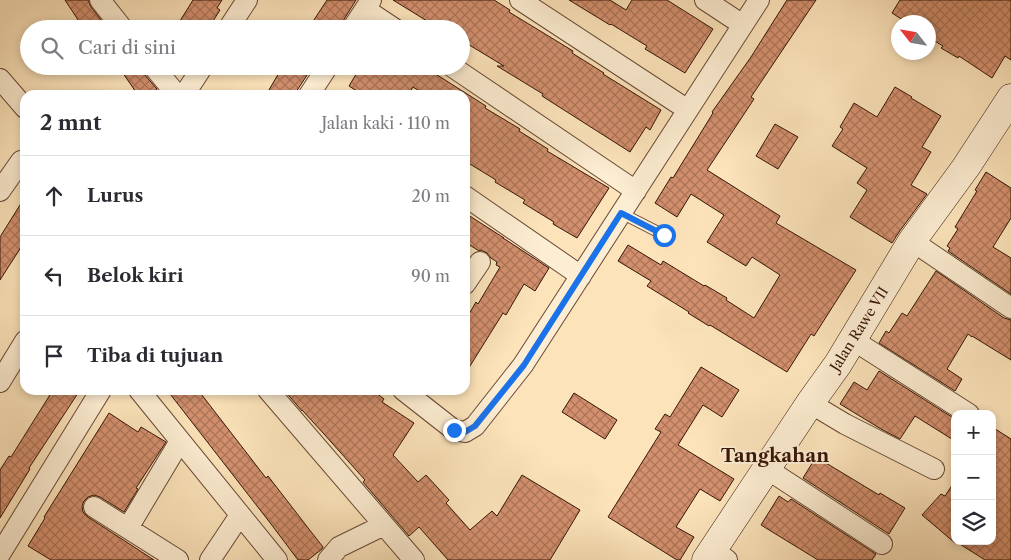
<!DOCTYPE html>
<html lang="id">
<head>
<meta charset="utf-8">
<style>
  :root { --surface:#fff; --page:#f7f7f7; --text:#2b2b33; --muted:#7c7c81; --line:#e1e1e2 }
  body { margin:0; font-family:"Libre Caslon Text",serif; background:var(--page); color:var(--text) }
  .controls { position:absolute; right:15px; bottom:15px; display:grid; overflow:hidden; border-radius:10px; box-shadow:0 2px 8px #0003 }
  .controls button { width:45px; height:45px; display:grid; place-items:center; padding:0; border:0; border-bottom:1px solid var(--line); background:var(--surface); color:var(--text); font:25px sans-serif }
  .compass { position:absolute; left:891px; top:15px; width:45px; height:45px; border-radius:50%; background:var(--surface); box-shadow:0 2px 8px #0003; rotate:301deg }
  .stop { position:absolute; width:15px; height:15px; margin:-11px; border:4px solid #1a73e8; border-radius:50%; background:#fff }
  .stop.end { background:#1a73e8; border-color:#fff; box-shadow:0 1px 5px #0008 }
  .list { margin:0; padding:0; list-style:none }
  h2 { display:flex; justify-content:space-between; align-items:center; height:65px; margin:0; padding:0 20px; font-size:21px }
  h2 small { font-size:16px; font-weight:400; color:var(--muted) }
  .list li { display:grid; grid-template-columns:32px 1fr auto; gap:15px; align-items:center; box-sizing:border-box; height:80px; padding:0 20px; border-top:1px solid var(--line) }
  .list b { display:block; font-size:19px; white-space:nowrap }
  .list em { font-size:16px; font-style:normal; color:var(--muted) }
  .icon { flex:none; width:28px; height:28px; fill:none; stroke:currentColor; stroke-width:2; stroke-linecap:round; stroke-linejoin:round }
  .map { position:relative; flex:none; width:1011px; height:560px; overflow:hidden }
  .search { position:absolute; background:var(--surface); box-shadow:0 2px 8px #0003; left:20px; top:20px; width:450px; height:55px; display:flex; align-items:center; gap:12px; box-sizing:border-box; padding:0 18px; border-radius:28px; color:var(--muted); font-size:19px }
  .panel { position:absolute; background:var(--surface); box-shadow:0 2px 8px #0003; left:20px; top:90px; width:450px; height:305px; border-radius:15px }
  .map>svg:first-child { display:block }
  .building { fill:url(#building-cross-hatch); stroke:#361507 }
  .lines { fill:none; stroke-linecap:round; stroke-linejoin:round }
  .service-casing { stroke:#684834; stroke-width:12 }
  .minor-casing { stroke:#684834; stroke-width:22 }
  .secondary-casing { stroke:#361507; stroke-width:29 }
  .service { stroke:#fdedd2; stroke-width:10 }
  .minor { stroke:#fdedd2; stroke-width:20 }
  .secondary { stroke:#fdedd2; stroke-width:28 }
  .route { stroke:#1a73e8; stroke-width:6 }
  .labels { text-anchor:middle; dominant-baseline:central; stroke-width:4; stroke-linejoin:round; paint-order:stroke }
  .street-label { font-size:14px; fill:#361507; stroke:#fdedd2 }
  .district-label { font-size:19px; font-weight:bold; fill:#361507; stroke:#fdedd2 }
</style>
</head>
<body>
<div class="map">
<svg width="1011" height="560" viewBox="0 0 1011 560">
  <defs>
    <pattern id="building-cross-hatch" width="8" height="8" patternUnits="userSpaceOnUse" patternTransform="scale(1.25)"><rect width="8" height="8" fill="#d3906e"/><path d="M0 0l8 8M0 8l8-8" fill="none" stroke="#ac7458"/></pattern>
  </defs>
  <rect width="100%" height="100%" fill="#fce3ba"/>
  <filter id="stains"><feTurbulence type="fractalNoise" baseFrequency=".004" numOctaves="4"/><feColorMatrix values="0 0 0 0 .2 0 0 0 0 .09 0 0 0 0 .02 0 0 0 .5 -.17"/></filter>
  <radialGradient id="worn" r=".72"><stop offset=".6" stop-color="#630" stop-opacity="0"/><stop offset="1" stop-color="#630" stop-opacity=".3"/></radialGradient>
  <!-- building -->
  <path class="building" d="M65 0H88L91 7 108 29H84Z
    M193 0H222L217 8 220 10 208 29H175Z
    M327 0H356L338 29H308Z
    M393 0H494L510 10 509 12 573 51 572 53 604 73 603 74 661 110 650 130 646 127 630 152 542 96 543 94 497 66H504L461 40V29H440Z
    M569 0H610L626 10 632 0H667L713 29 685 73 645 49 647 46 611 24 610 25Z
    M787 0H816L751 97 754 99 707 170 780 216 776 223 856 270 814 336 811 334 787 372 710 325 709 326 688 313 689 312 647 286 651 281 618 261 628 245 661 265 663 261 704 286 705 285 727 298 726 300 754 318 780 275 752 257 746 266 707 242 724 215 691 194 677 217 655 203 671 177 673 178 713 113 712 112 751 57Z
    M900 0H1011V60L1005 56 992 78 959 56 958 58 941 48 943 46 928 37V22H906L892 13Z
    M118 66H141L144 74 157 89 149 95H138Z
    M283 66H313L294 95H266Z
    M361 66H423L486 106 485 108 520 129 519 131 548 149 547 151 609 188 577 238 553 224 554 222 523 203 525 200 495 182 496 180 465 161V95H426L413 87 408 95H363L349 86Z
    M895 87 912 97 911 98 941 116 922 147 931 152 911 185 927 194 899 232 892 243 850 217 867 190 857 183 867 168 832 146 843 129 840 127 854 103 877 117Z
    M775 124 798 137 778 169 756 156Z
    M986 172 1011 188V218L993 247 1011 258V294L948 251 950 248 947 246 958 229 955 227 977 191 975 190Z
    M25 197V241L0 280V237Z
    M465 213 504 238H503L549 268 535 291 524 284 506 315 503 313 465 374V321L476 302 478 304 500 267 496 265 497 262 491 258 487 253 481 250 479 251 465 242Z
    M936 271 1004 318 1011 320V360L972 336V337L968 334 947 369 962 379 955 391 879 343 886 331 889 333 902 313 907 316Z
    M701 367 739 390 722 417 703 405 678 445 734 479 720 501 700 489 676 527 694 537 680 560H677L608 517 661 432 655 429 665 414 670 417Z
    M879 371 955 419V441L915 416 900 439 881 429 840 404 854 382 867 390Z
    M53 390H80L29 468 30 469 0 518V470L9 456 11 457Z
    M167 390H198L266 478 268 476 312 533 323 547 322 549 308 560H298L271 524Z
    M284 390H372L384 399 382 402 414 423 393 455 418 482 426 475 449 500 446 503 470 530 492 511 497 516 522 475 580 510 550 560H448L419 527 409 536 363 482 365 480 324 434 302 410V411Z
    M574 393 617 420 605 439 562 412Z
    M109 413 138 432 141 427 166 442 136 488 138 489 124 512 100 497 94 495 88 497 84 501 82 506 83 512 88 517 154 560H51L28 546 45 518 44 517Z
    M992 427 1011 439V560H985L955 541V543L922 515 941 494 945 496 955 481V541H992Z
    M816 457 879 495 880 493 905 508 889 534 803 478Z
    M779 496 788 502 791 499 876 554 872 560H818L761 525Z"/>
  <g class="lines">
    <defs>
      <path id="service" d="M621 213 664 235"/>
      <path id="minor" d="M100 0 123 29
        M520 0 688 110
        M705 0 743 25
        M365 9 395 29
        M228 29 247 0
        M352 29 371 0
        M153 66 177 95
        M451 66 636 191
        M0 79 25 108
        M184 95 203 66
        M309 95 328 66
        M0 191 21 161H25
        M465 196 581 276
        M912 241 1011 308
        M465 284 480 262
        M853 340 969 414
        M0 382 25 341
        M139 390 277 560
        M268 390 414 560
        M403 390 454 430 465 432 475 426 523 365 759 0
        M810 403 845 424 934 469
        M767 469 882 544
        M94 507 178 560
        M128 528 180 441
        M713 550 727 560
        M0 554 101 390
        M210 560 240 515
        M328 560 339 547 384 525"/>
      <path id="secondary" d="M706 560 810 403 838 364 912 241 966 167 1011 98"/>
    </defs>
    <!-- service casing -->
    <use href="#service" class="service-casing"/>
    <!-- minor casing -->
    <use href="#minor" class="minor-casing"/>
    <!-- secondary casing -->
    <use href="#secondary" class="secondary-casing"/>
    <!-- service -->
    <use href="#service" class="service"/>
    <!-- minor -->
    <use href="#minor" class="minor"/>
    <!-- secondary -->
    <use href="#secondary" class="secondary"/>
  </g>
  <g class="lines">
    <!-- route -->
    <path class="route" d="M454 430 465 432 475 426 524 365 621 213 664 235"/>
  </g>
  <g class="labels">
    <!-- street labels -->
    <g class="street-label">
      <text transform="translate(859 329) rotate(-58)">Jalan Rawe VII</text>
    </g>
    <!-- district labels -->
    <g class="district-label">
      <text x="775" y="455">Tangkahan</text>
    </g>
  </g>
  <rect width="100%" height="100%" filter="url(#stains)"/>
  <rect width="100%" height="100%" fill="url(#worn)"/>
</svg>
<div class="controls">
<button>+</button>
<button>−</button>
<button><svg class="icon" aria-label="layers" viewBox="0 0 24 24"><path d="M12 4l9 5-9 5-9-5zM3 14l9 5 9-5"/></svg></button>
</div>
<svg class="compass" viewBox="-18 -18 36 36"><path d="M0-13l5 13h-10z" fill="#e53935"/><path d="M0 13l5-13h-10z" fill="#7c7c81"/></svg>
<div class="stop" style="left:664px;top:235px"></div>
<div class="stop end" style="left:454px;top:430px"></div>
<div class="search"><svg class="icon" aria-label="search" viewBox="0 0 24 24"><circle cx="10" cy="10" r="6"/><path d="M15 15l6 6"/></svg>Cari di sini</div>
<section class="panel">
<h2>2 mnt<small>Jalan kaki · 110 m</small></h2>
<ul class="list">
<li><svg class="icon" aria-label="ahead" viewBox="0 0 24 24"><path d="M12 20V5M6 11l6-6 6 6"/></svg><div><b>Lurus</b></div><em>20 m</em></li>
<li><svg class="icon" aria-label="left" viewBox="0 0 24 24"><path d="M17 20v-9H6M10 6l-5 5 5 5"/></svg><div><b>Belok kiri</b></div><em>90 m</em></li>
<li><svg class="icon" aria-label="arrive" viewBox="0 0 24 24"><path d="M6 21V4h12l-3 4 3 4H6"/></svg><div><b>Tiba di tujuan</b></div></li>
</ul>
</section>
</div>
</body>
</html>
